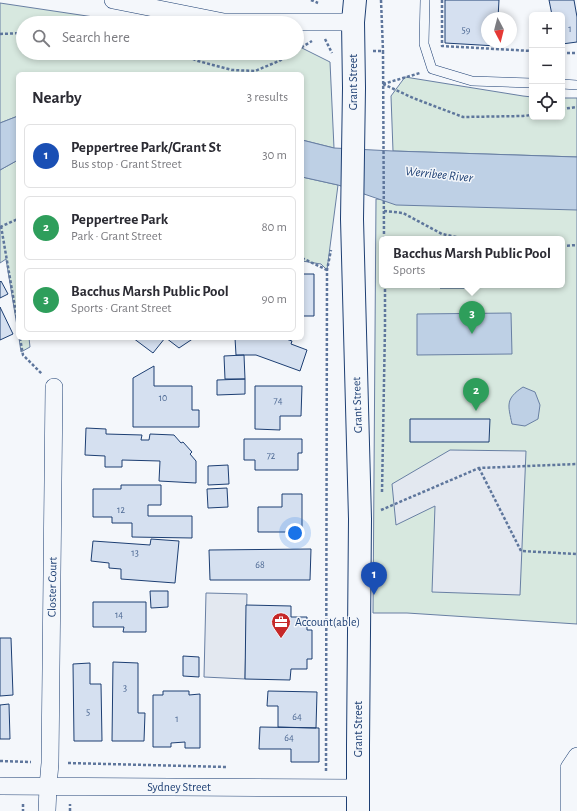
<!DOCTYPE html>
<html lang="en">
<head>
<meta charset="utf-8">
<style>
  :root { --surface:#fff; --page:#f7f7f7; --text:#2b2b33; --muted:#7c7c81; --line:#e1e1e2; --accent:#0b8043 }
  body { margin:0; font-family:"Alegreya Sans",sans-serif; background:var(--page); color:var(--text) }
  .controls { position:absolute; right:12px; top:12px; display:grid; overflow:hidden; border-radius:6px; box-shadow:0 2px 6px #0003 }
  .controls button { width:36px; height:36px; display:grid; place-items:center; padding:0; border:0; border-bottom:1px solid var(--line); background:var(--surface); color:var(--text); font:20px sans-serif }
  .compass { position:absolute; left:481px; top:12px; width:36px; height:36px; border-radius:50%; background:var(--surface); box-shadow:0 2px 6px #0003; rotate:173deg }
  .you { position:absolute; left:295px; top:533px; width:14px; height:14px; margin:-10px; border:3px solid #fff; border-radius:50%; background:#1a73e8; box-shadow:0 0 0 6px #1a73e833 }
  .badge { display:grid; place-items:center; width:26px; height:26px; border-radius:50%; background:var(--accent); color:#fff; font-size:13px; font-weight:700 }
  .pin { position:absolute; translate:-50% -33px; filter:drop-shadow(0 1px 2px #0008) }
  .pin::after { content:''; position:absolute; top:21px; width:14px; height:12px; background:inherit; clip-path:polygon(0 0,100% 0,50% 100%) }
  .popup { position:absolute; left:379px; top:236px; width:186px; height:52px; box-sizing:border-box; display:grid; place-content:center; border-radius:6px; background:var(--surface); filter:drop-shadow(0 1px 3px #0005); font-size:13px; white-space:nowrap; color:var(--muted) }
  .popup b { font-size:15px; color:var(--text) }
  .popup::after { content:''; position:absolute; left:50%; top:100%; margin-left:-8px; border:8px solid transparent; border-top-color:var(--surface) }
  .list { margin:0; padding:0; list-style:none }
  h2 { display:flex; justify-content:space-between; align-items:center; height:52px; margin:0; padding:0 16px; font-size:17px }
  h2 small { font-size:13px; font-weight:400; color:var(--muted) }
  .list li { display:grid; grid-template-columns:26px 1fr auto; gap:12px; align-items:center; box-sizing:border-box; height:64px; margin:0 8px 8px; padding:0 8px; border:1px solid var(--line); border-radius:6px }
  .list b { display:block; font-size:15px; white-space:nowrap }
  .list p { margin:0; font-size:13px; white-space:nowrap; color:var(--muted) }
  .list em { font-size:13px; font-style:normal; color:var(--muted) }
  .icon { flex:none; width:22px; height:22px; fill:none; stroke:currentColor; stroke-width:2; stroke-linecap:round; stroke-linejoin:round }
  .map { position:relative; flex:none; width:577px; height:811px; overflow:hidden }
  .search { position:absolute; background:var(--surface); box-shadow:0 2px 6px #0003; left:16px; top:16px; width:288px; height:44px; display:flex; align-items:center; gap:10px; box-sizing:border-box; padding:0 14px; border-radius:22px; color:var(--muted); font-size:15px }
  .panel { position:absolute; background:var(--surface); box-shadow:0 2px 6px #0003; left:16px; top:72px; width:288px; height:268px; border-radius:6px }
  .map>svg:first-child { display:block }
  .green { fill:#d7e8df; stroke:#687fa3; fill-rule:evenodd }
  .parking { fill:#e3e8f0; stroke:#687fa3 }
  .water { fill:#bed0e5; stroke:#687fa3 }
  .building { fill:#d5e0f0; stroke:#1d3f73 }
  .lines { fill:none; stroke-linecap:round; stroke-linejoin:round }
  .service-casing { stroke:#1d3f73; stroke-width:10 }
  .minor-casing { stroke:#1d3f73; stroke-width:18 }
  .secondary-casing { stroke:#1d3f73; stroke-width:24 }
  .path { stroke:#5e769c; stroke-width:2.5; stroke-dasharray:3 2; stroke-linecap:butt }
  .service { stroke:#f4f7fb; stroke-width:9 }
  .minor { stroke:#f4f7fb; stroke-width:17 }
  .secondary { stroke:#f4f7fb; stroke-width:22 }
  .labels { text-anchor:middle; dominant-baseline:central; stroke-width:3; stroke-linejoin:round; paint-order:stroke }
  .number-label { font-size:10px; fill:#4b6792 }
  .street-label { font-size:12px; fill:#1d3f73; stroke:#f4f7fb }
  .poi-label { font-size:12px; fill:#1d3f73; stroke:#f4f7fb; text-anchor:start }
  .water-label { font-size:13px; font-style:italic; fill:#1d3f73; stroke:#f4f7fb }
</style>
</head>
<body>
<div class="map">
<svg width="577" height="811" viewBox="0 0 577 811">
  <rect width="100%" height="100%" fill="#f4f7fb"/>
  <!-- green -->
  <path class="green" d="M0 3 134 23H23V53H297V47H300L330 62 334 148 302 140V74H18V116L0 123Z
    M405 77 523 96 532 97V117H562V98H577V157L393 151 391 96Z
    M18 160V332L6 259 0 263V170Z
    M302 177 338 185 327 270 321 264 302 261Z
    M376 199 577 208V624L407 613H373ZM382 239H562V285H382Z
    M19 338H29L30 347 21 352Z"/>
  <!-- parking -->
  <path class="parking" d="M450 450 526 451 520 595 432 592 435 506 396 525 392 484Z
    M206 593 247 594 245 679 204 677Z"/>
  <!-- water -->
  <path class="water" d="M18 116V160L0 170V123Z
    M302 140 334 148 393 151 577 157V210L396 205 338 185 302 177Z
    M511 313 512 354 417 355V314Z
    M523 387 535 392 540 405 538 419 525 426 512 424C508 405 505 399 523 387Z"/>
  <!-- building -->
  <path class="building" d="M445 0H499L498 18H487V42H498L497 46 445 43Z
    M549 0H574L577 17V42L562 44V15H552Z
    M302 274H314V316H302Z
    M1 281 8 294 0 298V282Z
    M440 285H470V288H440Z
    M0 307 13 334 0 340Z
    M133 338H165L153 353Z
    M166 338H194L179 348Z
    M235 338H283L292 341 291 344 307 350 300 371 256 355H236Z
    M244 355 245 379H225L224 356Z
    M154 366V386H192V410H199V427H133V378Z
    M245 379V394L217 395V380Z
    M255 386H302L301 416H280V430L255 429Z
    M410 419H490L489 442H410Z
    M86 428 106 429V434L142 435 141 440H149L150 434 174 435 181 443 183 442 192 452 190 454 196 461V483L159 481 160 461 122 460V467H105V456L85 455Z
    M244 439H302V453H298V470H255V460H244Z
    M228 465 229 484 208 485V466Z
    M121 485H161V505H148V516H192V538L132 537V523H112V517H93V489H121Z
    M227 488 228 507 208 508 207 489Z
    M282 494H302V532H258V507H282Z
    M151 539 179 541 175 583 121 579V569L109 568V563L91 561 93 541 150 545Z
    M311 549 310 580H210L209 550Z
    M150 591H168V607L151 608Z
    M93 602H146V632H123L124 627H93Z
    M246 605 291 606V617H307V630H312V659H307V669H291L290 680 245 679Z
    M0 638H11L13 695 0 696Z
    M183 656 199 657V677L183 676Z
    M113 662 138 663V713H145L144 741H112Z
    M90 663V684H101L102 741H74L73 664Z
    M163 691H189V695L200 694V748H185V742L171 743V747H153V695H163Z
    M268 691 317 692 316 728 278 727V706H267Z
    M9 704 10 739H0V705Z
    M260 727 319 728V762H291V749H259Z"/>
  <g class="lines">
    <defs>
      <path id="service" d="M425 0 424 44 432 69 472 81 532 83
        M562 84 577 85"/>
      <path id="minor" d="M113 0 224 22H353
        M0 786 358 788
        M47 811 48 787 50 763 54 387
        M569 811V768L577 756"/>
      <path id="secondary" d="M355 0 353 22 354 88 352 219 360 519 358 745V811"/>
    </defs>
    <!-- service casing -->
    <use href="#service" class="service-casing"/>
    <!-- minor casing -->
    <use href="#minor" class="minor-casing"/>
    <!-- secondary casing -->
    <use href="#secondary" class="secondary-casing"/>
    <!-- path -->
    <path class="path" d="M311 0 318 3
      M381 0 383 51
      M442 0V46L532 51
      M0 34 23 33
      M325 39 332 53
      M297 50 312 41
      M373 51H383L384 239
      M179 53 198 61 232 70 255 71 279 61 292 53
      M562 53H577
      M383 84 413 98 463 117 523 116 532 115
      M383 84 420 73
      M562 109 577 107
      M384 211 403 213 442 234 466 239
      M1 226 18 325
      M0 227 18 219
      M562 246 577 245
      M302 258 327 270
      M20 338 23 355 42 374
      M479 468 521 551 577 554
      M382 492 385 327V285
      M381 510 479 468 577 464
      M0 761 31 762
      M68 763 227 767
      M326 771 327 270 331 250
      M23 804V811
      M70 811V804"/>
    <!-- service -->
    <use href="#service" class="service"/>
    <!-- minor -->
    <use href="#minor" class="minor"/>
    <!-- secondary -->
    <use href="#secondary" class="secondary"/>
  </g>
  <!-- icons -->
  <defs>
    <symbol id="office-pin" viewBox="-11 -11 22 30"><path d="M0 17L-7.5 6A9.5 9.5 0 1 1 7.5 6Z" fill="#c62828" stroke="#f4f7fb"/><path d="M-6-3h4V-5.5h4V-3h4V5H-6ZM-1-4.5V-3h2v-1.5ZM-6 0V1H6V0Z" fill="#fff"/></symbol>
  </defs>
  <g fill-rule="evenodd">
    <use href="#office-pin" x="270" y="611" width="22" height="30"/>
  </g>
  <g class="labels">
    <!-- number labels -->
    <g class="number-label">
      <text x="570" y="29">1</text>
      <text x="466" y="30">59</text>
      <text x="163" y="398">10</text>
      <text x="278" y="401">74</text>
      <text x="271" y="456">72</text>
      <text x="121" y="510">12</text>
      <text x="135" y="553">13</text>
      <text x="260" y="565">68</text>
      <text x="119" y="615">14</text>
      <text x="125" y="688">3</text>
      <text x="88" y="712">5</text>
      <text x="297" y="717">64</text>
      <text x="177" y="719">1</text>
      <text x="289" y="738">64</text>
    </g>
    <!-- street labels -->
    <g class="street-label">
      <text transform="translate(353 82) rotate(-90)">Grant Street</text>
      <text transform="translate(357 405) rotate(-92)">Grant Street</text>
      <text transform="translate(52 587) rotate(-89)">Closter Court</text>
      <text transform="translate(358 729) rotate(-90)">Grant Street</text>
      <text x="179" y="787">Sydney Street</text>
    </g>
    <!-- poi labels -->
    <g class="poi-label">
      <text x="295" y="622">Account(able)</text>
    </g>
    <!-- water labels -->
    <g class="water-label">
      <text transform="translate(439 175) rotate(6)">Werribee River</text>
    </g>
  </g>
</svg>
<div class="controls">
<button>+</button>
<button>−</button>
<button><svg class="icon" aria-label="locate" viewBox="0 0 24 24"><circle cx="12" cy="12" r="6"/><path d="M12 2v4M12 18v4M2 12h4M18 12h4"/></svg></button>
</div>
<svg class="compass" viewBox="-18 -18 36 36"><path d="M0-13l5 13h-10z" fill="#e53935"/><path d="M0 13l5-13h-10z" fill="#7c7c81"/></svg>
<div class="you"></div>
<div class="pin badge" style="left:374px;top:595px;background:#1a4fb4">1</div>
<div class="pin badge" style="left:476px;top:411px;background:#2e9e5b">2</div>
<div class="pin badge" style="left:472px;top:334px;background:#2e9e5b">3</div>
<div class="popup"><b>Bacchus Marsh Public Pool</b>Sports</div>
<div class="search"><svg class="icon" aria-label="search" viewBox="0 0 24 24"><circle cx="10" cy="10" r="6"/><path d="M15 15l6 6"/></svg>Search here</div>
<section class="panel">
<h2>Nearby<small>3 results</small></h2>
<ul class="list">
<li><span class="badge" style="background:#1a4fb4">1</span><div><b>Peppertree Park/Grant St</b><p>Bus stop · Grant Street</p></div><em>30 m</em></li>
<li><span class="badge" style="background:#2e9e5b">2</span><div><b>Peppertree Park</b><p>Park · Grant Street</p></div><em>80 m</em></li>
<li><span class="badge" style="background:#2e9e5b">3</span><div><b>Bacchus Marsh Public Pool</b><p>Sports · Grant Street</p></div><em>90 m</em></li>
</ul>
</section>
</div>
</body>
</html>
